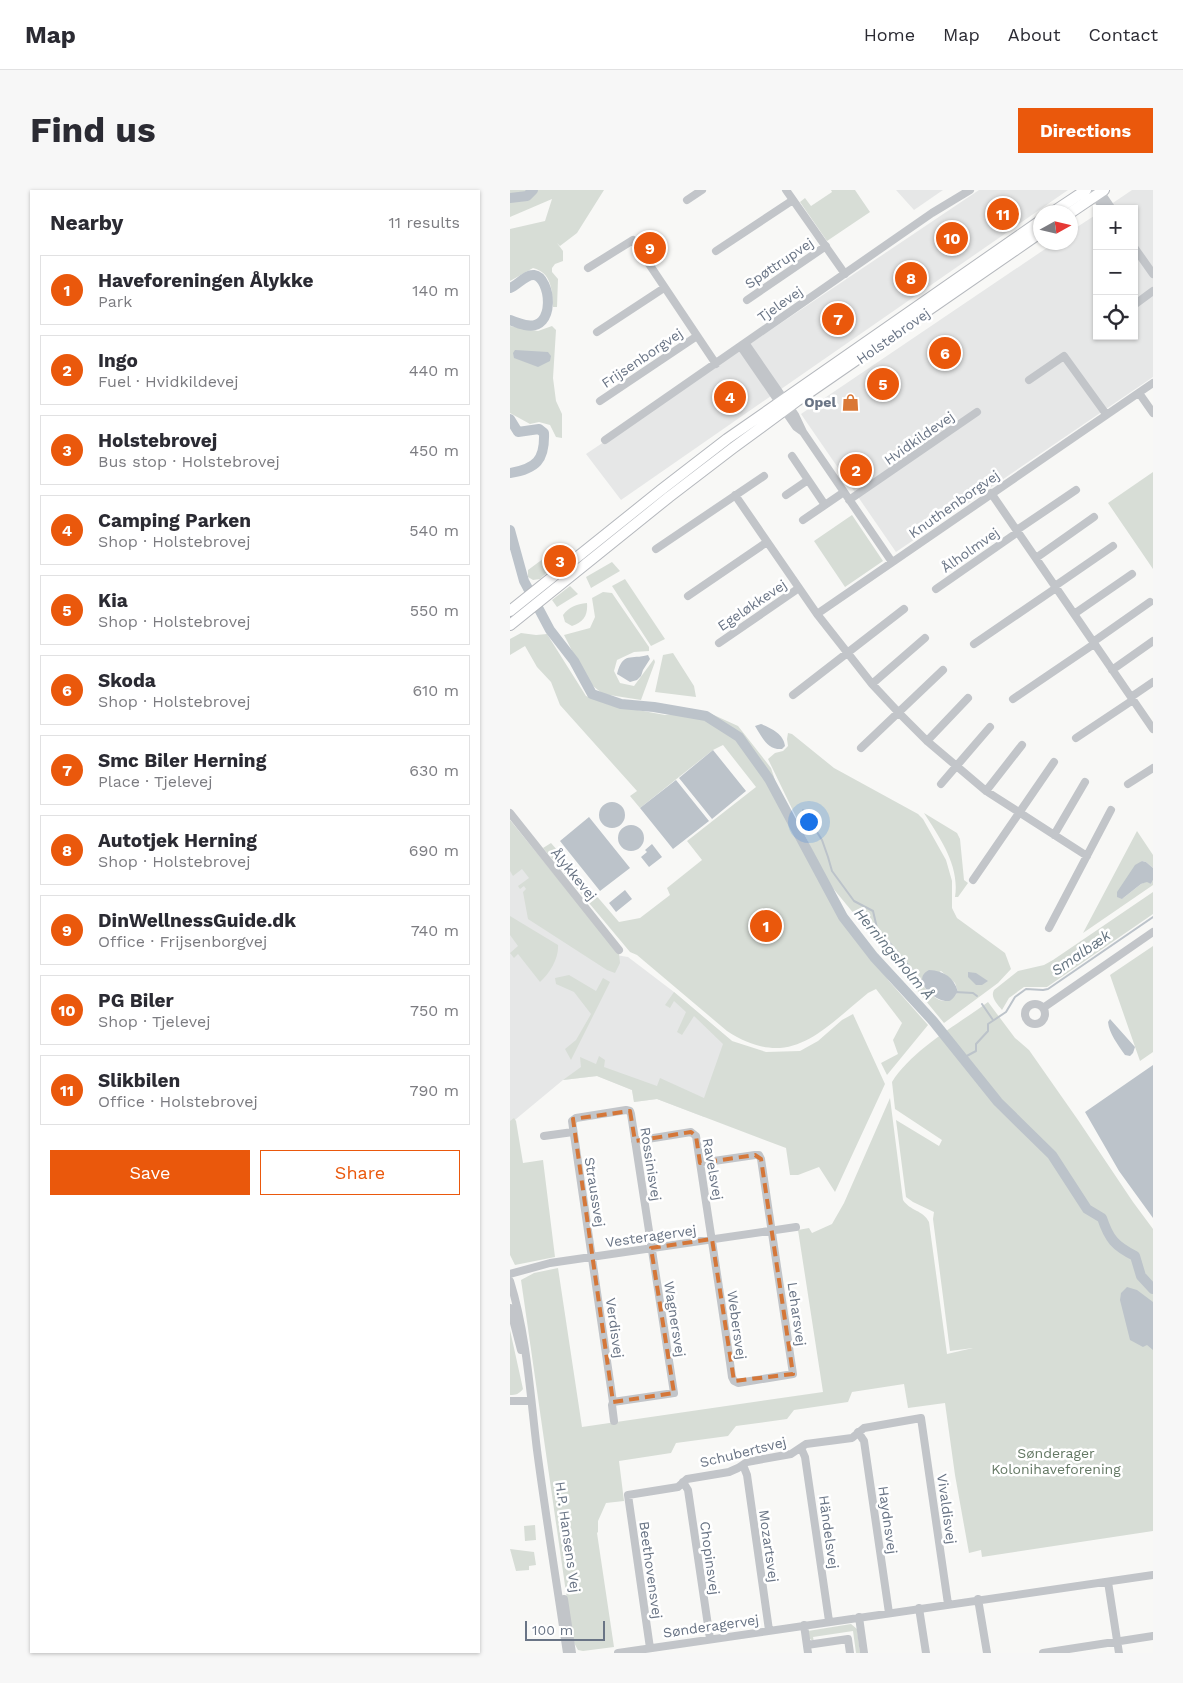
<!DOCTYPE html>
<html lang="en">
<head>
<meta charset="utf-8">
<style>
  :root { --surface:#fff; --page:#f7f7f7; --text:#2b2b33; --muted:#7c7c81; --line:#e1e1e2; --accent:#ea580c }
  body { margin:0; font-family:"Work Sans",sans-serif; background:var(--page); color:var(--text) }
  .controls { position:absolute; right:15px; top:15px; display:grid; overflow:hidden; border-radius:0px; box-shadow:0 1px 4px #0004 }
  .controls button { width:45px; height:45px; display:grid; place-items:center; padding:0; border:0; border-bottom:1px solid var(--line); background:var(--surface); color:var(--text); font:25px sans-serif }
  .compass { position:absolute; left:523px; top:15px; width:45px; height:45px; border-radius:50%; background:var(--surface); box-shadow:0 1px 4px #0004; rotate:82deg }
  .scale { position:absolute; left:15px; bottom:12px; width:80px; box-sizing:border-box; padding-left:5px; border:2px solid #697485; border-top:0; font-size:14px; line-height:18px; white-space:nowrap; color:#697485; -webkit-text-stroke:4px #fff; paint-order:stroke }
  .you { position:absolute; left:298px; top:631px; width:18px; height:18px; margin:-12px; border:4px solid #fff; border-radius:50%; background:#1a73e8; box-shadow:0 0 0 8px #1a73e833 }
  .badge { display:grid; place-items:center; width:32px; height:32px; border-radius:50%; background:var(--accent); color:#fff; font-size:16px; font-weight:700 }
  .pin { position:absolute; translate:-50% -50%; border:2px solid #fff; box-shadow:0 1px 5px #0006 }
  .list { margin:0; padding:0; list-style:none }
  h2 { display:flex; justify-content:space-between; align-items:center; height:65px; margin:0; padding:0 20px; font-size:21px }
  h2 small { font-size:16px; font-weight:400; color:var(--muted) }
  .list li { display:grid; grid-template-columns:32px 1fr auto; gap:15px; align-items:center; box-sizing:border-box; height:70px; margin:0 10px 10px; padding:0 10px; border:1px solid var(--line); border-radius:0px }
  .list b { display:block; font-size:19px; white-space:nowrap }
  .list p { margin:0; font-size:16px; white-space:nowrap; color:var(--muted) }
  .list em { font-size:16px; font-style:normal; color:var(--muted) }
  .actions { display:flex; gap:10px; padding:15px 20px }
  .actions a { flex:1; padding:11px 0; border:1px solid var(--accent); border-radius:0px; text-align:center; font-size:18px; color:var(--accent) }
  .actions .main { background:var(--accent); color:#fff }
  .icon { flex:none; width:28px; height:28px; fill:none; stroke:currentColor; stroke-width:2; stroke-linecap:round; stroke-linejoin:round }
  .map { position:relative; flex:none; width:643px; height:1463px; overflow:hidden; border-radius:0px }
  header { display:flex; align-items:center; gap:30px; box-sizing:border-box; height:70px; padding:0 25px; background:var(--surface); border-bottom:1px solid var(--line) }
  header strong { font-size:24px }
  nav { display:flex; gap:28px; margin-inline-start:auto; font-size:18px }
  .intro { display:flex; align-items:center; justify-content:space-between; box-sizing:border-box; height:120px; padding:0 30px }
  h1 { margin:0; font-size:35px }
  .button { padding:12px 22px; border-radius:0px; background:var(--accent); color:#fff; font-size:18px; font-weight:700 }
  main { display:flex; gap:30px; padding:0 30px }
  aside { flex:1; background:var(--surface); border-radius:0px; box-shadow:0 1px 4px #0004 }
  .map>svg:first-child { display:block }
  .built { fill:#e6e7e7 }
  .green { fill:#d7ddd6; fill-rule:evenodd }
  .water { fill:#bcc3ca }
  .lines { fill:none; stroke-linecap:round; stroke-linejoin:round }
  .stream { stroke:#bcc3ca; stroke-width:2 }
  .river { stroke:#bcc3ca; stroke-width:10 }
  .major-casing { stroke:#b5b8bd; stroke-width:12 }
  .minor { stroke:#c2c5c9; stroke-width:8 }
  .major { stroke:#fff; stroke-width:10 }
  .marked { fill:none; stroke:#d47739; stroke-width:4; stroke-dasharray:10 6; stroke-linejoin:round }
  .labels { text-anchor:middle; dominant-baseline:central; stroke-width:5; stroke-linejoin:round; paint-order:stroke }
  .street-label { font-size:14px; fill:#697485; stroke:#fff }
  .poi-label { font-size:14px; font-weight:bold; fill:#697485; stroke:#fff; text-anchor:end }
  .park-label { font-size:14px; fill:#647864; stroke:#fff }
  .water-label { font-size:15px; font-style:italic; fill:#657481; stroke:#fff }
</style>
</head>
<body>
<header>
<strong>Map</strong>
<nav><a>Home</a><a>Map</a><a>About</a><a>Contact</a></nav>
</header>
<div class="intro"><h1>Find us</h1><a class="button">Directions</a></div>
<main>
<aside>
<h2>Nearby<small>11 results</small></h2>
<ul class="list">
<li><span class="badge">1</span><div><b>Haveforeningen Ålykke</b><p>Park</p></div><em>140 m</em></li>
<li><span class="badge">2</span><div><b>Ingo</b><p>Fuel · Hvidkildevej</p></div><em>440 m</em></li>
<li><span class="badge">3</span><div><b>Holstebrovej</b><p>Bus stop · Holstebrovej</p></div><em>450 m</em></li>
<li><span class="badge">4</span><div><b>Camping Parken</b><p>Shop · Holstebrovej</p></div><em>540 m</em></li>
<li><span class="badge">5</span><div><b>Kia</b><p>Shop · Holstebrovej</p></div><em>550 m</em></li>
<li><span class="badge">6</span><div><b>Skoda</b><p>Shop · Holstebrovej</p></div><em>610 m</em></li>
<li><span class="badge">7</span><div><b>Smc Biler Herning</b><p>Place · Tjelevej</p></div><em>630 m</em></li>
<li><span class="badge">8</span><div><b>Autotjek Herning</b><p>Shop · Holstebrovej</p></div><em>690 m</em></li>
<li><span class="badge">9</span><div><b>DinWellnessGuide.dk</b><p>Office · Frijsenborgvej</p></div><em>740 m</em></li>
<li><span class="badge">10</span><div><b>PG Biler</b><p>Shop · Tjelevej</p></div><em>750 m</em></li>
<li><span class="badge">11</span><div><b>Slikbilen</b><p>Office · Holstebrovej</p></div><em>790 m</em></li>
</ul>
<div class="actions"><a class="main">Save</a><a>Share</a></div>
</aside>
<div class="map">
<svg width="643" height="1463" viewBox="0 0 643 1463">
  <rect width="100%" height="100%" fill="#f8f8f6"/>
  <!-- built -->
  <path class="built" d="M386 0H433L404 20Z
    M469 0H558L111 310 76 264Z
    M622 0H643V187L386 362 291 224 544 53 560 52 561 41 587 24V146H624V19H594Z
    M0 633 106 765 118 767 164 802 222 851 194 927 147 909 124 912 122 900 87 886 53 890 0 934Z"/>
  <!-- green -->
  <path class="green" d="M0 0H94L67 43 50 56 47 53 53 61V71L45 74 42 78V82L48 89 47 117H43C42 100 42 83 23 78L0 91V39L35 31 42 9 0 27Z
    M321 0H345L360 22 317 51 290 12 295 8 301 16 322 2Z
    M0 136 28 141 42 136 46 140 43 188 46 211 52 224V248L46 247 40 235 29 232 20 234 0 223Z
    M643 282V379L598 313Z
    M342 325 373 371 335 397 304 351Z
    M45 360 51 369 30 389 23 390 18 387V380Z
    M102 372 110 381 81 398 76 387Z
    M115 389 155 449 141 456 102 396Z
    M60 396 68 404 47 417 42 410Z
    M93 402 102 403 139 457V461L124 462 107 470 104 481 110 493 124 496 144 469 145 472 131 510 93 504 78 492 54 445 80 438 85 427 82 408Z
    M77 413C78 425 74 432 62 436L55 432 53 425C59 417 66 414 77 413Z
    M11 443 26 445 37 444 76 506 100 515 155 525 195 521 228 536 261 578 281 639 317 706 379 791 418 835 377 885 371 873 388 864 383 850 392 833 366 799 358 803C311 841 280 882 217 841L127 765 120 762 33 658 41 653 109 732 130 728 160 705 157 698 192 670 177 651 246 597 213 555 203 560 130 618 120 606 127 601 50 515 41 492 27 477 15 456 0 465V449Z
    M163 463 184 496 186 507 145 502 153 465Z
    M278 543 282 544 324 578 408 624 413 629 436 670 442 691V718L447 728 495 763 501 779 488 793 434 833 317 691 258 569 265 563 273 561 278 556 277 549ZM431 781 445 793 448 802C435 820 422 807 412 794Z
    M414 623 447 643 450 649 454 690 458 693 448 707H445C450 676 430 648 414 623Z
    M0 630 109 764 110 773 105 783 97 780 18 729 13 702 16 699 14 696 10 699 8 696 19 688 12 679 3 686 0 681Z
    M627 641 643 665V678L636 672 632 671 612 709 631 694 638 691 641 694 643 690V695L573 743Z
    M643 702V724L537 797H514L499 808 492 820C487 814 480 807 484 800L508 781 534 775 543 770Z
    M0 726 48 755C49 768 40 783 30 792L8 764 4 768 0 763 8 756 0 745Z
    M643 756V862L630 871 600 785Z
    M59 785 86 801 93 788 100 792 61 870 55 859 66 850 81 824 64 802 46 794 45 788Z
    M164 802 222 851 256 862 290 861 308 851 332 830 343 824 375 894 325 1002 309 977 288 985H280L276 958 147 909 124 912 122 900 87 886 53 890 71 877 70 867 86 874 89 866 95 870 94 877 147 896 150 888 194 908 213 854 184 826 172 845 167 842 176 822 164 811 160 818 155 815Z
    M478 812 505 848 519 860 568 930 623 1012 643 1039V1341L472 1367 471 1360 459 1363 445 1285 435 1213 398 1218 394 1194 342 1202 338 1212 284 1220 277 1229 226 1236 218 1246 166 1253 161 1263 109 1271 114 1311 96 1313 88 1331V1342L87 1343 104 1457 73 1461 68 1460 63 1451 11 1090 24 1083 48 1078 72 1237 313 1202 288 1040 299 1038 302 1043 322 1034 334 1013 380 908 393 1010C400 1021 413 1020 419 1032L437 1164 463 1158 440 1161 423 1029 424 1022 403 1012 396 1007 386 930 429 956 432 950 385 919 382 892C403 859 447 835 478 812Z
    M4 928 6 931 13 973 33 970 45 1067 5 1075 0 1065V931Z
    M0 1140 13 1199C9 1204 6 1205 0 1205Z
    M25 1335 26 1350 15 1351 14 1336Z
    M0 1359 24 1362 26 1375 19 1376V1380L6 1381Z
    M341 1434 347 1439 350 1463H346L343 1441 303 1447 304 1452 299 1448 298 1441Z"/>
  <!-- water -->
  <path class="water" d="M5 160 38 162 41 166 40 171 28 177 4 168 3 163Z
    M138 465 140 469 133 480 131 486 127 490 120 492 107 484C113 461 121 470 138 465Z
    M251 534C261 538 274 544 275 556L272 559C257 560 252 547 245 536Z
    M203 560 236 601 202 629 169 588Z
    M166 590 199 631 163 659 130 618Z
    M89 625a13 13 0 1 1 26 0a13 13 0 1 1-26 0Z
    M79 627 120 678 90 701 50 651Z
    M108 648a13 13 0 1 1 26 0a13 13 0 1 1-26 0Z
    M142 654 152 667 139 677 131 667 137 662 135 660Z
    M632 671 636 672 643 678V690L641 694 637 692 631 694 612 709 607 707V702L625 675Z
    M115 700 122 709 106 722 99 713Z
    M419 780C434 781 444 787 448 802 445 805 443 810 439 811 425 813 400 789 419 780Z
    M458 782 466 783 478 791 472 795H466L458 787Z
    M600 829 625 857 623 863 620 866 615 865C608 855 599 843 598 832Z
    M643 875V1028L609 981 575 922Z
    M617 1097 627 1100 643 1112V1160L637 1155 633 1157 620 1150 610 1110 611 1103Z"/>
  <g class="lines">
    <!-- stream -->
    <path class="stream" d="M0 359 4 355
      M293 620 312 650 318 667 322 681 344 711 363 721 367 738 414 794
      M445 802 463 803 467 806
      M472 814 483 830
      M453 868 466 861V854L478 841V834L496 822 505 807 516 799 533 800 538 799 643 727"/>
    <!-- river -->
    <path class="river" d="M0 8 17 6 23 0
      M0 98C8 95 16 84 24 85 41 87 47 142 15 135 10 134 5 132 0 130
      M0 229 8 242 29 239 34 243C35 270 26 279 0 283
      M0 340 14 391 40 440 64 471 82 504 111 514 144 517 196 526 229 547 259 589 333 727 364 767 423 831 488 912 542 965 577 1019 592 1028C599 1049 605 1056 625 1066L631 1086 643 1099"/>
    <defs>
      <path id="major" d="M543 22 576 0
        M560 23 594 0
        M0 421 151 300 217 249 530 31
        M0 435 159 307 223 258 287 211 530 43"/>
    </defs>
    <!-- major casing -->
    <use href="#major" class="major-casing"/>
    <!-- minor -->
    <path class="minor" d="M276 0 335 84
      M581 0 594 19
      M589 0 602 19
      M177 10 192 0
      M624 57 643 84
      M206 61 283 10
      M78 78 123 50 206 174
      M237 110 316 56
      M624 115 643 101
      M87 142 154 98
      M236 154 285 225 293 242 382 372
      M231 157 286 237 293 242
      M519 190 554 166 596 224
      M629 203 643 223
      M90 211 187 146
      M95 250 422 23 460 0
      M282 266 315 315
      M481 303 643 539
      M225 305 307 424 362 494 389 523 417 551 476 601 577 666
      M276 305 298 290
      M339 310 467 222
      M293 330 334 302
      M507 340 566 300
      M146 359 254 286
      M526 368 584 327
      M545 396 603 356
      M426 399 508 342
      M178 406 257 352
      M307 424 643 193
      M564 424 622 384
      M583 452 640 412
      M209 453 289 398
      M464 454 546 398
      M602 480 643 451
      M362 494 415 448
      M283 505 394 419
      M621 507 643 492
      M503 509 584 454
      M566 548 623 510
      M417 551 458 508
      M351 558 433 480
      M431 594 480 537
      M618 594 643 578
      M476 601 512 555
      M0 623 109 760
      M544 645 575 592
      M463 690 544 572
      M539 738 601 620
      M515 824a10 10 0 1 1 20 0a10 10 0 1 1-20 0Z
      M533 818 643 742
      M116 920 120 921 121 924 164 1203 103 1212 62 931 66 928Z
      M34 946 63 942
      M125 951 181 942 186 946C198 1027 211 1107 222 1187L224 1191 228 1193 283 1184 251 969 249 965H245L190 973
      M0 1084 40 1073 286 1037
      M0 1091C17 1146 20 1203 27 1260 36 1328 47 1395 57 1463
      M0 1118 11 1160
      M0 1211H21
      M103 1212 102 1215 104 1231
      M348 1242 354 1251 379 1423
      M291 1258 295 1267 319 1431
      M233 1275 237 1285 259 1440
      M173 1292 178 1300 200 1449
      M598 1392 609 1463
      M54 1409 62 1463
      M468 1409 477 1463
      M409 1418 416 1463
      M349 1427 354 1463
      M294 1435 298 1463
      M297 1455 338 1449 340 1463
      M140 1458 118 1305 168 1297 177 1289 219 1282 228 1278 237 1272 281 1264 296 1254 342 1248 354 1238 411 1228 438 1414
      M108 1463 643 1385
      M533 1463 643 1446"/>
    <!-- major -->
    <use href="#major" class="major"/>
  </g>
  <!-- marked area -->
  <path class="marked" d="M120 921 125 951 181 942 186 946 190 973 245 965 251 969 283 1184 224 1191 202 1049 141 1058 164 1203 103 1212 63 929Z"/>
  <!-- icons -->
  <defs>
    <symbol id="shop-bare" viewBox="-9 -9 18 18"><path d="M-5-2.5h2.3a2.7 3.5 0 0 1 5.4 0H5L5.5 6h-11ZM-1.5-2.5h3a1.5 2.3 0 0 0-3 0Z" fill="#da7735" stroke="#fff" stroke-width="2.5" paint-order="stroke"/></symbol>
  </defs>
  <g fill-rule="evenodd">
    <use href="#shop-bare" x="328" y="200" width="25" height="25"/>
  </g>
  <g class="labels">
    <!-- street labels -->
    <g class="street-label">
      <text transform="translate(269 73) rotate(-34)">Spøttrupvej</text>
      <text transform="translate(270 114) rotate(-35)">Tjelevej</text>
      <text transform="translate(383 146) rotate(-35)">Holstebrovej</text>
      <text transform="translate(132 168) rotate(-34)">Frijsenborgvej</text>
      <text transform="translate(409 248) rotate(-35)">Hvidkildevej</text>
      <text transform="translate(444 314) rotate(-35)">Knuthenborgvej</text>
      <text transform="translate(460 360) rotate(-35)">Ålholmvej</text>
      <text transform="translate(242 415) rotate(-34)">Egeløkkevej</text>
      <text transform="translate(64 684) rotate(51)">Ålykkevej</text>
      <text transform="translate(141 974) rotate(81)">Rossinisvej</text>
      <text transform="translate(203 979) rotate(80)">Ravelsvej</text>
      <text transform="translate(85 1002) rotate(81)">Straussvej</text>
      <text transform="translate(141 1046) rotate(-8)">Vesteragervej</text>
      <text transform="translate(287 1124) rotate(82)">Leharsvej</text>
      <text transform="translate(165 1129) rotate(81)">Wagnersvej</text>
      <text transform="translate(227 1135) rotate(82)">Webersvej</text>
      <text transform="translate(105 1138) rotate(82)">Verdisvej</text>
      <text transform="translate(233 1262) rotate(-14)">Schubertsvej</text>
      <text transform="translate(437 1319) rotate(82)">Vivaldisvej</text>
      <text transform="translate(378 1330) rotate(82)">Haydnsvej</text>
      <text transform="translate(319 1342) rotate(82)">Händelsvej</text>
      <text transform="translate(58 1347) rotate(82)">H.P. Hansens Vej</text>
      <text transform="translate(259 1356) rotate(82)">Mozartsvej</text>
      <text transform="translate(200 1368) rotate(82)">Chopinsvej</text>
      <text transform="translate(141 1380) rotate(82)">Beethovensvej</text>
      <text transform="translate(201 1436) rotate(-8)">Sønderagervej</text>
    </g>
    <!-- poi labels -->
    <g class="poi-label">
      <text x="326" y="212">Opel</text>
    </g>
    <!-- park labels -->
    <g class="park-label">
      <text x="546" y="1263">Sønderager<tspan x="546" dy="16">Kolonihaveforening</tspan></text>
    </g>
    <!-- water labels -->
    <g class="water-label">
      <text transform="translate(571 763) rotate(-35)">Smalbæk</text>
      <text transform="translate(384 764) rotate(50)">Herningsholm Å</text>
    </g>
  </g>
</svg>
<div class="controls">
<button>+</button>
<button>−</button>
<button><svg class="icon" aria-label="locate" viewBox="0 0 24 24"><circle cx="12" cy="12" r="6"/><path d="M12 2v4M12 18v4M2 12h4M18 12h4"/></svg></button>
</div>
<svg class="compass" viewBox="-18 -18 36 36"><path d="M0-13l5 13h-10z" fill="#e53935"/><path d="M0 13l5-13h-10z" fill="#7c7c81"/></svg>
<div class="scale">100 m</div>
<div class="you"></div>
<div class="pin badge" style="left:256px;top:736px">1</div>
<div class="pin badge" style="left:346px;top:280px">2</div>
<div class="pin badge" style="left:50px;top:371px">3</div>
<div class="pin badge" style="left:220px;top:207px">4</div>
<div class="pin badge" style="left:373px;top:194px">5</div>
<div class="pin badge" style="left:435px;top:163px">6</div>
<div class="pin badge" style="left:328px;top:129px">7</div>
<div class="pin badge" style="left:401px;top:88px">8</div>
<div class="pin badge" style="left:140px;top:58px">9</div>
<div class="pin badge" style="left:442px;top:48px">10</div>
<div class="pin badge" style="left:493px;top:24px">11</div>
</div>
</main>
</body>
</html>
